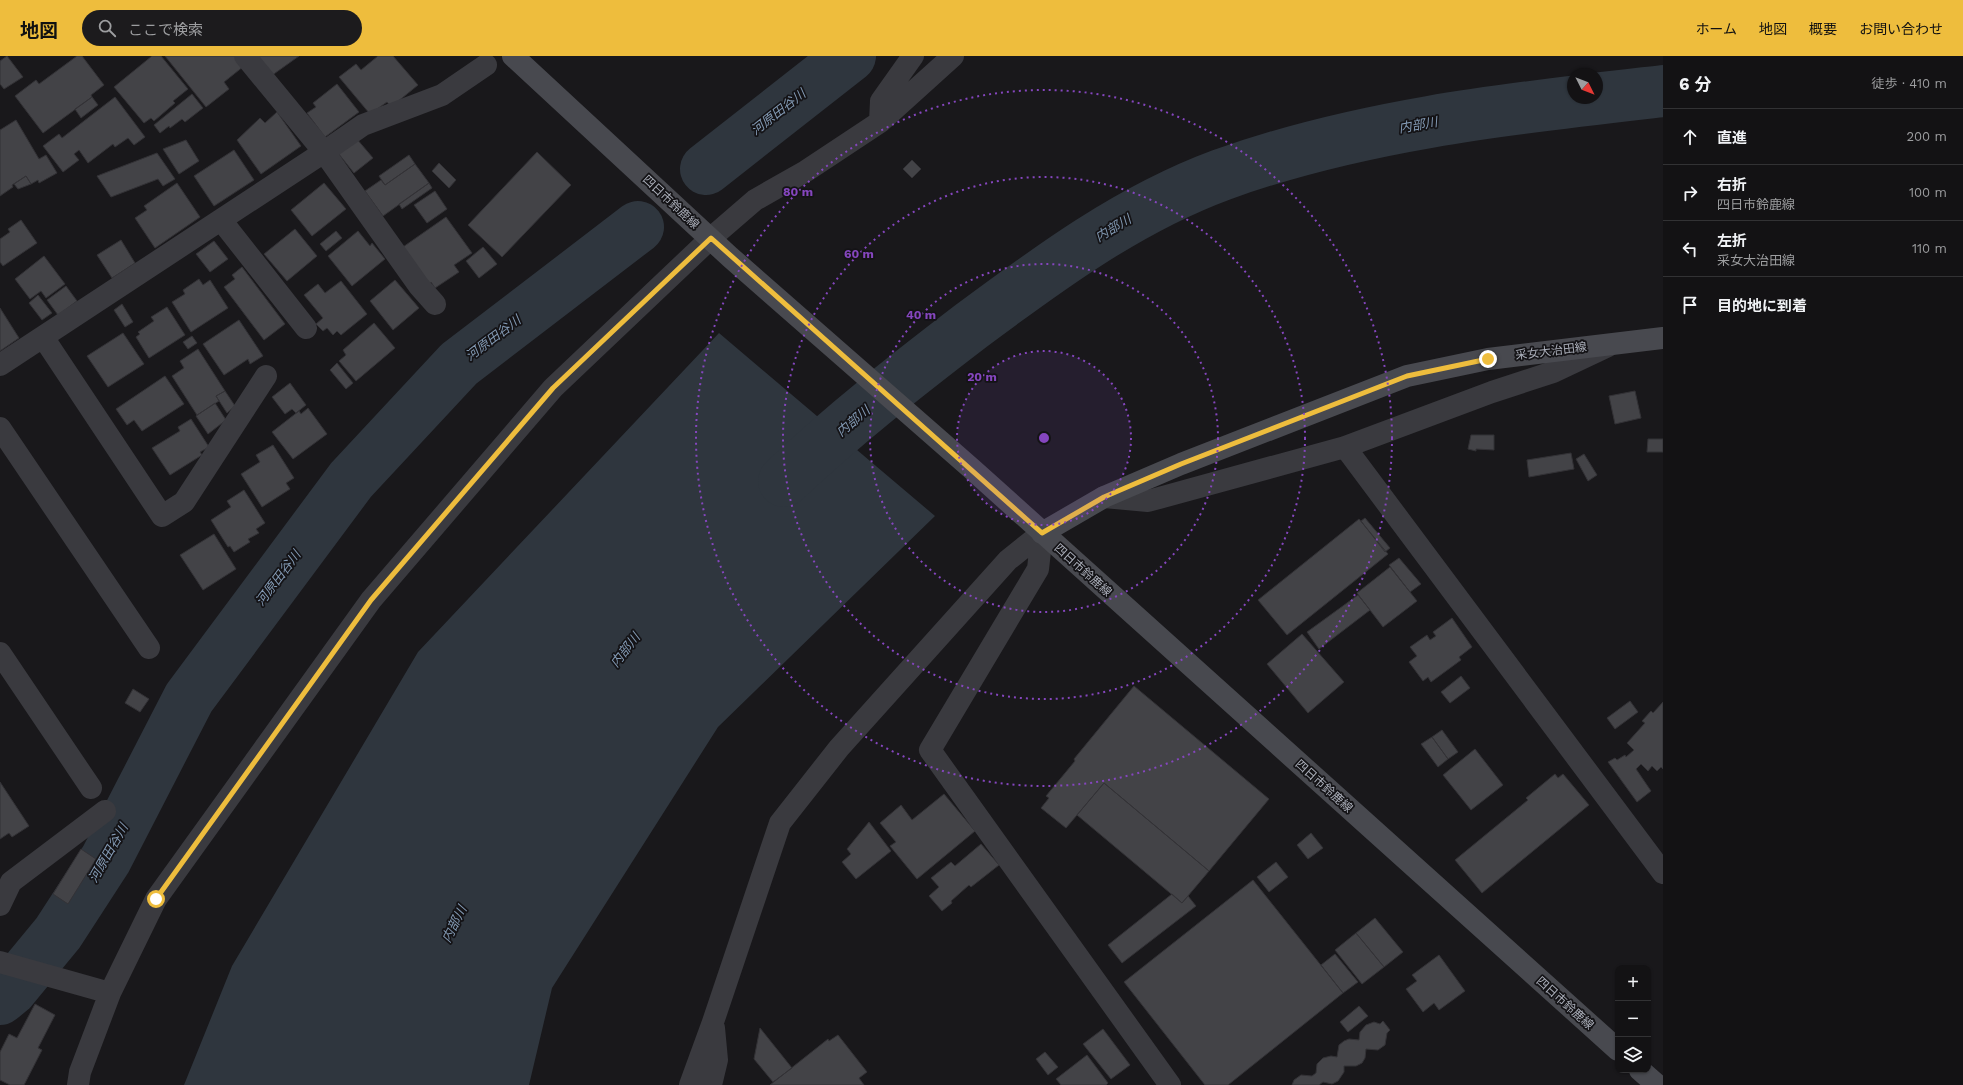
<!DOCTYPE html>
<html lang="ja">
<head>
<meta charset="utf-8">
<style>
  :root { --surface:#131214; --page:#1c1b1d; --text:#f1f3f6; --muted:#9d9ea0; --line:#323234; --accent:#eebd3d }
  body { margin:0; font-family:"Work Sans","Noto Sans JP",sans-serif; background:var(--page); color:var(--text) }
  .controls { position:absolute; right:12px; bottom:12px; display:grid; overflow:hidden; border-radius:8px; box-shadow:0 1px 3px #0004 }
  .controls button { width:36px; height:36px; display:grid; place-items:center; padding:0; border:0; border-bottom:1px solid var(--line); background:var(--surface); color:var(--text); font:20px sans-serif }
  .compass { position:absolute; left:1567px; top:12px; width:36px; height:36px; border-radius:50%; background:var(--surface); box-shadow:0 1px 3px #0004; rotate:132deg }
  .stop { position:absolute; width:12px; height:12px; margin:-9px; border:3px solid #eebd3d; border-radius:50%; background:#fff }
  .stop.end { background:#eebd3d; border-color:#fff; box-shadow:0 1px 4px #0008 }
  .list { margin:0; padding:0; list-style:none }
  h2 { display:flex; justify-content:space-between; align-items:center; height:52px; margin:0; padding:0 16px; font-size:17px }
  h2 small { font-size:13px; font-weight:400; color:var(--muted) }
  .list li { display:grid; grid-template-columns:26px 1fr auto; gap:12px; align-items:center; box-sizing:border-box; height:56px; padding:0 16px; border-top:1px solid var(--line) }
  .list b { display:block; font-size:15px; white-space:nowrap }
  .list p { margin:0; font-size:13px; white-space:nowrap; color:var(--muted) }
  .list em { font-size:13px; font-style:normal; color:var(--muted) }
  .icon { flex:none; width:22px; height:22px; fill:none; stroke:currentColor; stroke-width:2; stroke-linecap:round; stroke-linejoin:round }
  .map { position:relative; flex:none; width:1663px; height:1029px; overflow:hidden }
  header { display:flex; align-items:center; gap:24px; box-sizing:border-box; height:56px; padding:0 20px; background:var(--accent); color:#111 }
  header strong { font-size:19px }
  nav { display:flex; gap:22px; margin-inline-start:auto; font-size:14px }
  .search { width:280px; height:36px; background:var(--page); display:flex; align-items:center; gap:10px; box-sizing:border-box; padding:0 14px; border-radius:22px; color:var(--muted); font-size:15px }
  main { display:flex }
  aside { flex:1; background:var(--surface) }
  .map>svg:first-child { display:block }
  .water { fill:#2f363e }
  .lines { fill:none; stroke-linecap:round; stroke-linejoin:round }
  .river { stroke:#2f363e; stroke-width:52 }
  .building { fill:#434347; stroke:#333236 }
  .minor { stroke:#3a3a3f; stroke-width:22 }
  .secondary { stroke:#48494f; stroke-width:22 }
  .route { stroke:#eebd3d; stroke-width:5 }
  .ring { fill:none; stroke:#8546be; stroke-width:2; stroke-dasharray:2 4 }
  .labels { text-anchor:middle; dominant-baseline:central; stroke-width:3.5; stroke-linejoin:round; paint-order:stroke }
  .street-label { font-size:12px; fill:#abafba; stroke:#141316 }
  .water-label { font-size:13px; font-style:italic; fill:#839ab4; stroke:#141316 }
  .centre { fill:#8546be; stroke:#141316; stroke-width:2 }
  .ring-label { font-size:12px; text-anchor:middle; font-weight:bold; fill:#8546be; stroke:#141316; stroke-width:3.5; stroke-linejoin:round; paint-order:stroke }
</style>
</head>
<body>
<header>
<strong>地図</strong>
<div class="search"><svg class="icon" aria-label="search" viewBox="0 0 24 24"><circle cx="10" cy="10" r="6"/><path d="M15 15l6 6"/></svg>ここで検索</div>
<nav><a>ホーム</a><a>地図</a><a>概要</a><a>お問い合わせ</a></nav>
</header>
<main>
<div class="map">
<svg width="1663" height="1029" viewBox="0 0 1663 1029">
  <rect width="100%" height="100%" fill="#19181b"/>
  <!-- water -->
  <path class="water" d="M719 277 935 460 718 671 552 932 529 1029H184L232 910 418 596Z"/>
  <g class="lines">
    <!-- river -->
    <path class="river" d="M706 113 850 0
      M784 425C843 369 907 319 971 270 1049 212 1129 153 1221 119 1362 68 1515 52 1663 35
      M0 943 11 934 58 877 106 803 189 642 351 424 459 308 638 171"/>
  </g>
  <!-- building -->
  <path class="building" d="M7 0 23 21 4 33 0 28V5Z
    M77 0H82L104 29 91 39 92 41 43 77 15 40 36 24 39 28Z
    M152 0H161L188 33 173 45 175 47 154 65 151 62 144 67 114 31Z
    M165 0H235L244 10 224 26 229 33 206 51Z
    M257 0H299L271 20Z
    M378 0H393L418 29 391 51 387 46 370 58 339 21 356 8 361 14Z
    M337 28 359 56 325 81 307 57 316 51 313 47Z
    M192 38 203 52 185 66 182 63 170 72 169 70 160 77 154 69Z
    M92 41 98 49 81 62 75 53Z
    M115 41 145 81 134 89 128 82 115 91 113 88 88 107 79 94 74 98 79 104 63 116 43 90 59 78 62 82Z
    M277 56 301 90 261 118 237 84 260 62 265 67Z
    M16 64 39 103 46 99 57 117 39 127 38 124 31 128 26 120 12 129 13 131 0 140V74Z
    M356 82 373 102 354 117 338 97Z
    M186 84 199 105 179 118 163 93Z
    M234 94 254 124 214 150 194 120Z
    M537 96 571 129 502 201 468 169Z
    M157 97 175 123 163 130 158 123 111 141 97 120Z
    M409 99 415 108 385 129 379 120Z
    M912 104 921 113 912 122 903 113Z
    M439 107 456 124 449 132 432 115Z
    M415 108 429 127 383 160 365 135 381 124 385 129Z
    M26 120 31 128 18 133 14 128Z
    M177 127 200 161 155 192 135 162 147 154 144 150Z
    M324 127 346 153 312 180 291 154Z
    M429 127 432 132 402 153 399 148Z
    M435 135 447 153 427 167 414 149Z
    M446 161 472 197 454 209 459 216 435 232 431 226 429 228 403 191Z
    M21 164 37 187 3 210 0 206V183L10 176 8 173Z
    M295 173 317 200 287 225 264 198Z
    M336 175 342 182 326 195 320 188Z
    M358 175 370 190 372 187 385 203 352 230 328 200Z
    M121 184 135 207 112 222 97 199Z
    M214 185 228 203 210 216 196 198Z
    M483 191 497 208 479 222 466 205Z
    M44 200 65 228 46 242 41 235 30 243 15 223Z
    M242 211 285 268 264 284 224 231 235 223 232 219Z
    M199 223 203 229 210 224 228 252 191 276 172 246 185 238 183 234Z
    M395 224 419 252 393 274 370 245Z
    M341 225 367 258 341 279 337 275 333 279 327 272 323 275 316 268 323 262 304 239 318 228 325 237Z
    M66 230 77 245 58 259 47 244Z
    M38 239 52 257 42 264 29 247Z
    M122 248 133 266 125 271 114 254Z
    M167 251 185 279 149 302 136 281 140 278 138 276 154 265 151 261Z
    M0 252 19 282 0 295Z
    M239 264 263 300 250 308 248 303 224 319 203 288Z
    M374 267 395 292 356 325 339 305 346 299 343 294Z
    M123 277 144 308 108 331 87 300Z
    M192 280 197 287 188 293 183 286Z
    M198 293 225 335 216 340 219 345 197 359 172 320 184 312 180 305Z
    M337 307 353 327 346 333 330 314Z
    M165 320 184 348 142 375 134 364 127 369 116 353Z
    M290 327 306 349 296 357 292 353 285 358 272 341Z
    M225 335 235 350 227 357 216 340Z
    M1635 335 1641 362 1615 368 1609 340Z
    M215 347 226 364 208 378 196 360Z
    M308 352 327 378 293 403 272 376 299 355 301 358Z
    M191 363 209 391 200 396 202 399 170 419 152 392 180 375 178 371Z
    M1471 379H1494V394L1476 393V395L1468 393Z
    M1648 383H1663V396H1647Z
    M273 389 294 422 286 427 290 433 262 451 241 418 260 406 256 399Z
    M1571 397 1574 413 1529 421 1527 404Z
    M1584 398 1597 419 1588 425 1576 403Z
    M244 434 265 467 256 473 259 477 248 483 250 486 234 496 230 490 228 491 211 464 231 451 227 445Z
    M1365 462 1390 492 1385 496 1361 465Z
    M1359 463 1388 498 1287 579 1258 544Z
    M214 478 236 513 203 534 180 499Z
    M1399 502 1421 528 1410 536 1389 509Z
    M1390 511 1417 545 1383 571 1357 537Z
    M1358 539 1370 554 1319 593 1307 576Z
    M1452 562 1472 591 1459 601 1461 604 1431 626 1428 621 1423 625 1409 606 1417 600 1410 591 1427 579 1430 584 1436 580 1433 576Z
    M1302 578 1344 626 1308 657 1267 608Z
    M1461 620 1470 632 1450 647 1441 636Z
    M1134 630 1269 743 1209 815 1104 727 1066 772 1041 752 1049 742 1046 740 1075 705 1074 703Z
    M133 633 149 643 140 656 125 647Z
    M1630 645 1638 656 1615 673 1607 662Z
    M1663 646V713L1661 711 1657 715 1652 710 1648 715 1641 708 1636 713 1651 735 1637 746 1608 706 1615 702 1617 704 1625 699 1626 701 1634 694 1627 687 1645 667 1642 665 1651 655 1653 657Z
    M1442 674 1458 696 1448 703 1432 681Z
    M1432 681 1448 703 1438 711 1421 688Z
    M1475 693 1503 729 1471 754 1443 719Z
    M1555 718 1558 722 1563 718 1589 749 1482 837 1455 804 1528 744 1526 742Z
    M0 726 29 770 12 781 9 777 0 783Z
    M1104 727 1209 815 1182 847 1077 759Z
    M944 738 975 775 917 823 890 790 896 786 880 767 901 749 912 764Z
    M869 766 891 795 856 823 842 806 851 798 847 793Z
    M1311 777 1323 792 1308 803 1297 789Z
    M981 788 999 809 971 831 969 829 951 845 952 847 942 855 929 840 939 831 931 822 951 806 955 810Z
    M81 793 96 803 68 848 53 838Z
    M1276 806 1288 821 1269 836 1257 821Z
    M1253 824 1343 937 1228 1029H1205L1124 926Z
    M1172 838 1182 847 1188 840 1196 850 1122 907 1108 889Z
    M1375 862 1403 896 1384 911 1356 877Z
    M1356 877 1384 911 1362 928 1335 894Z
    M1335 898 1358 926 1343 937 1321 909Z
    M1439 899 1465 935 1439 954 1434 947 1423 956 1406 933 1417 925 1412 919Z
    M35 948 55 959 38 992 42 994 24 1029H10L0 1024V996L9 978 17 982Z
    M1359 950 1368 960 1348 976 1340 966Z
    M1383 965 1390 974 1387 977 1385 989 1378 994 1366 993 1365 1002 1362 1007 1356 1010H1344V1016L1338 1025 1332 1028 1323 1026 1319 1029H1292L1294 1024 1301 1019 1312 1020 1316 1017 1317 1008 1323 1002 1331 1000 1337 1001 1339 989 1344 985 1349 983 1359 984 1360 976 1366 969 1374 966 1380 968Z
    M760 972 792 1012 773 1026 754 1003Z
    M1103 973 1130 1009 1111 1023 1083 988Z
    M838 979 867 1016 859 1022 864 1029H770L828 983 829 985Z
    M1045 996 1058 1011 1048 1019 1036 1003Z
    M1087 999 1108 1027 1106 1029H1061L1056 1023Z"/>
  <g class="lines">
    <!-- minor -->
    <path class="minor" d="M245 0 324 96 419 230 435 248
      M880 66 881 45 913 0
      M221 164 306 272
      M43 281 162 460 184 446 266 320
      M0 309 324 96 363 69 442 39 486 9
      M0 372 149 592
      M1345 391 1663 817
      M1104 441 1148 445 1345 391 1492 336 1553 316 1608 290
      M1042 477 1038 513 930 694 1170 1029
      M0 597 91 732
      M0 849 11 826 105 755
      M0 906 110 937
      M78 1029 80 1016 110 937 156 843 371 544 553 332 711 182 755 144 806 115 880 66 953 0
      M690 1029 713 966 780 767 839 692 1008 504 1042 477
      M711 1029 717 1004 714 972"/>
    <!-- secondary -->
    <path class="secondary" d="M513 0 730 201 972 413 1618 994
      M1042 477 1104 441 1181 408 1407 320 1488 303 1663 282
      M1640 1014 1657 1029"/>
  </g>
  <g class="lines">
    <!-- route -->
    <path class="route" d="M156 843 371 544 553 332 711 182 1042 477 1104 441 1181 408 1407 320 1488 303"/>
  </g>
  <!-- distance rings -->
  <circle cx="1044" cy="382" r="87" fill="#8546be" fill-opacity=".12"/>
  <g class="ring">
    <circle cx="1044" cy="382" r="87"/>
    <circle cx="1044" cy="382" r="174"/>
    <circle cx="1044" cy="382" r="261"/>
    <circle cx="1044" cy="382" r="348"/>
  </g>
  <g class="labels">
    <!-- street labels -->
    <g class="street-label">
      <text transform="translate(671 146) rotate(43)">四日市鈴鹿線</text>
      <text transform="translate(1551 295) rotate(-7)">采女大治田線</text>
      <text transform="translate(1083 514) rotate(42)">四日市鈴鹿線</text>
      <text transform="translate(1324 730) rotate(42)">四日市鈴鹿線</text>
      <text transform="translate(1565 947) rotate(42)">四日市鈴鹿線</text>
    </g>
    <!-- water labels -->
    <g class="water-label">
      <text transform="translate(778 56) rotate(-38)">河原田谷川</text>
      <text transform="translate(1418 69) rotate(-10)">内部川</text>
      <text transform="translate(1113 172) rotate(-31)">内部川</text>
      <text transform="translate(493 282) rotate(-37)">河原田谷川</text>
      <text transform="translate(853 365) rotate(-40)">内部川</text>
      <text transform="translate(278 522) rotate(-53)">河原田谷川</text>
      <text transform="translate(625 594) rotate(-52)">内部川</text>
      <text transform="translate(108 797) rotate(-60)">河原田谷川</text>
      <text transform="translate(454 868) rotate(-63)">内部川</text>
    </g>
  </g>
  <circle cx="1044" cy="382" r="6" class="centre"/>
  <g class="ring-label">
    <text x="798" y="140">80 m</text>
    <text x="859" y="202">60 m</text>
    <text x="921" y="263">40 m</text>
    <text x="982" y="325">20 m</text>
  </g>
</svg>
<div class="controls">
<button>+</button>
<button>−</button>
<button><svg class="icon" aria-label="layers" viewBox="0 0 24 24"><path d="M12 4l9 5-9 5-9-5zM3 14l9 5 9-5"/></svg></button>
</div>
<svg class="compass" viewBox="-18 -18 36 36"><path d="M0-13l5 13h-10z" fill="#e53935"/><path d="M0 13l5-13h-10z" fill="#9d9ea0"/></svg>
<div class="stop" style="left:156px;top:843px"></div>
<div class="stop end" style="left:1488px;top:303px"></div>
</div>
<aside>
<h2>6 分<small>徒歩 · 410 m</small></h2>
<ul class="list">
<li><svg class="icon" aria-label="ahead" viewBox="0 0 24 24"><path d="M12 20V5M6 11l6-6 6 6"/></svg><div><b>直進</b></div><em>200 m</em></li>
<li><svg class="icon" aria-label="right" viewBox="0 0 24 24"><path d="M7 20v-9h11M14 6l5 5-5 5"/></svg><div><b>右折</b><p>四日市鈴鹿線</p></div><em>100 m</em></li>
<li><svg class="icon" aria-label="left" viewBox="0 0 24 24"><path d="M17 20v-9H6M10 6l-5 5 5 5"/></svg><div><b>左折</b><p>采女大治田線</p></div><em>110 m</em></li>
<li><svg class="icon" aria-label="arrive" viewBox="0 0 24 24"><path d="M6 21V4h12l-3 4 3 4H6"/></svg><div><b>目的地に到着</b></div></li>
</ul>
</aside>
</main>
</body>
</html>
